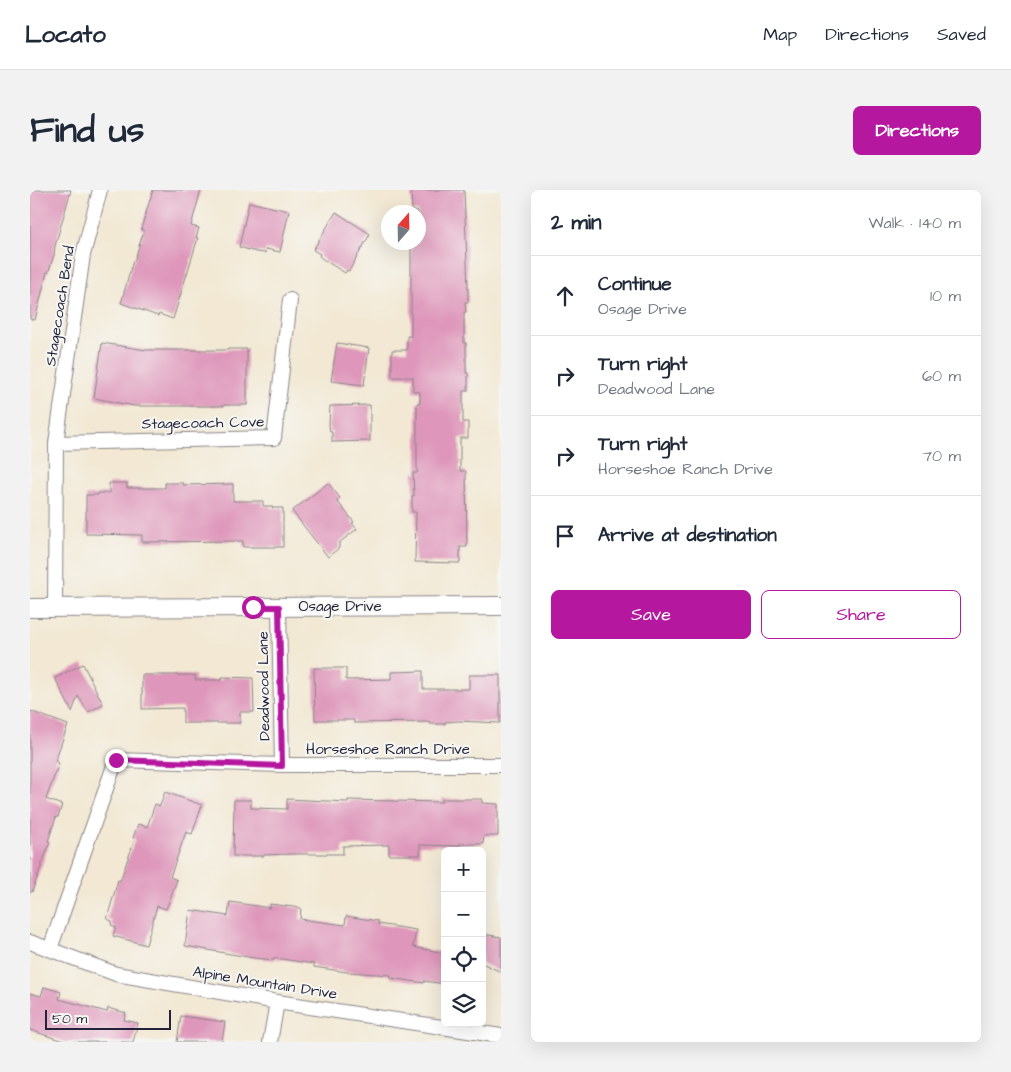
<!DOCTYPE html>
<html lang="en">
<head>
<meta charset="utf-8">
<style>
  :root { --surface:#fff; --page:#f2f2f3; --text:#1f2937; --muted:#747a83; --line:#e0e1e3; --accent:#b5179e }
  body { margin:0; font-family:"Architects Daughter",sans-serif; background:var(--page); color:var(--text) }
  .controls { position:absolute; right:15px; bottom:15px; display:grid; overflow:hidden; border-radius:8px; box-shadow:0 5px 20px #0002 }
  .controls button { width:45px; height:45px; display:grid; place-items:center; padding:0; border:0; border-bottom:1px solid var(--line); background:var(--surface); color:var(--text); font:25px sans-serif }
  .compass { position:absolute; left:351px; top:15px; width:45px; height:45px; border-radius:50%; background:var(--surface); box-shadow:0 5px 20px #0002; rotate:20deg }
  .scale { position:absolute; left:15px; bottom:12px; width:126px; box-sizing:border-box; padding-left:5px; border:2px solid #22223b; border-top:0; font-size:14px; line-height:18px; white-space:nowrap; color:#22223b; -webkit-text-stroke:4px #f6f6f2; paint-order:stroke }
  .stop { position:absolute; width:15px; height:15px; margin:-11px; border:4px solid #b5179e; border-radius:50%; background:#fff }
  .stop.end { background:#b5179e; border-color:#fff; box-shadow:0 1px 5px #0008 }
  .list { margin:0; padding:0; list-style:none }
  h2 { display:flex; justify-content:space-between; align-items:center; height:65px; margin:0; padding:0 20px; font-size:21px }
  h2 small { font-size:16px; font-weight:400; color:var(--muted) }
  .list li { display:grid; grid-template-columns:32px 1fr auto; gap:15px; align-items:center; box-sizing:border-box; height:80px; padding:0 20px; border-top:1px solid var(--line) }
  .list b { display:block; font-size:19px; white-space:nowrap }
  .list p { margin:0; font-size:16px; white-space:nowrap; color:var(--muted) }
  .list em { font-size:16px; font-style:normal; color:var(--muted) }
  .actions { display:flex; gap:10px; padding:15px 20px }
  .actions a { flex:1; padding:11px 0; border:1px solid var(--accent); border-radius:8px; text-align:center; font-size:18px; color:var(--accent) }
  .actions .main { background:var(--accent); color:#fff }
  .icon { flex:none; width:28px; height:28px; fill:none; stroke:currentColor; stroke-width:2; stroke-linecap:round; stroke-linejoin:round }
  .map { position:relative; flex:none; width:471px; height:852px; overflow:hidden; border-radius:8px }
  header { display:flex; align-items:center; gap:30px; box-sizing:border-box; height:70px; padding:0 25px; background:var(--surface); border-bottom:1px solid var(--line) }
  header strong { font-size:24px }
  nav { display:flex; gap:28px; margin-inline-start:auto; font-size:18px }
  .intro { display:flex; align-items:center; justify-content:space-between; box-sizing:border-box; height:120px; padding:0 30px }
  h1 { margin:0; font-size:35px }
  .button { padding:12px 22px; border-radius:8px; background:var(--accent); color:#fff; font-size:18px; font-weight:700 }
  main { display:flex; gap:30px; padding:0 30px }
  aside { flex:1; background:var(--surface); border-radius:8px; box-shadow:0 5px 20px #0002 }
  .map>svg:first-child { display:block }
  .building { fill:#de96ba }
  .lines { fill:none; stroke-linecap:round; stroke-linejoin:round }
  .minor-casing { stroke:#8a8587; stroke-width:16 }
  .tertiary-casing { stroke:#8a8587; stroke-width:20 }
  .minor { stroke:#fff; stroke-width:14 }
  .tertiary { stroke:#fff; stroke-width:18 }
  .route { stroke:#b5179e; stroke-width:6 }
  .labels { text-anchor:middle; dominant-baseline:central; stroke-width:4; stroke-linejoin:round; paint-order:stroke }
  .street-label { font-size:15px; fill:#22223b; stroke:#f6f6f2 }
</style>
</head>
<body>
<header>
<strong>Locato</strong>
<nav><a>Map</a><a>Directions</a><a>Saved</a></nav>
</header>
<div class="intro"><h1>Find us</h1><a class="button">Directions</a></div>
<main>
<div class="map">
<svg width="471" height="852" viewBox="0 0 471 852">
  <rect width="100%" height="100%" fill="#f6f6f2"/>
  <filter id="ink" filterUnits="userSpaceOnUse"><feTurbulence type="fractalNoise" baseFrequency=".02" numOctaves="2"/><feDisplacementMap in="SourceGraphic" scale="10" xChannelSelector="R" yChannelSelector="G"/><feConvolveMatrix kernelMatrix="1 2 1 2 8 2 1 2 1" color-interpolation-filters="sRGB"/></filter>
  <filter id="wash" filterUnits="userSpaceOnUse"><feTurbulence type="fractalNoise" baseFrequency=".0096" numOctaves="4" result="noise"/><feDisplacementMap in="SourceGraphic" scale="20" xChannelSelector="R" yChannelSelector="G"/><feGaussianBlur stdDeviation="1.12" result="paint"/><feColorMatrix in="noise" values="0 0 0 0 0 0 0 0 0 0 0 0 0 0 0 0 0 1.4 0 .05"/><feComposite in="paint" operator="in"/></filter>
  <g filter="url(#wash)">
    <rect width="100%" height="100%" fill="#f2e8d3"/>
    <g id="blocks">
      <!-- building -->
      <path class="building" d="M0 0H41L25 56 24 65 18 83 17 82 5 130 0 129Z
        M123 0H171L161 36 169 38 166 48H168L143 129 129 124 128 126 91 113 103 71 104 72 114 40 111 39Z
        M381 0H434L438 98V112H435L436 122H434V153H436V183H438V201H433V232H438V248H430V281H436L437 357H430V373L385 372 386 322H382V306H384L383 283H387V213H390V202L383 201V187H362V160H377V146H381V52H388V21H382Z
        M219 12 259 21 250 62 236 59 235 63 226 62 209 57Z
        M306 22 340 44 319 81 317 80 315 83 294 70 289 66 290 64 283 60Z
        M72 153 116 160H198V159H217V215H194V216H104L64 208Z
        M307 153 339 158 334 195 301 191Z
        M340 215V251L302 252V242H300L299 235 300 216Z
        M79 293H97V298H135V293H153V295L203 294V311H233V316H242V318H253V357H213V351L112 352V345L56 344V305H68V303H79Z
        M298 293 310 308 307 311 324 332 322 333 327 339 309 353V358L298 367 262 321Z
        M53 474 73 514 58 522 48 506 42 522 25 488Z
        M284 478H316V490L361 489V482L393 481V499H439V485H470V533L428 531 415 532V534H400V532L324 533V530H285Z
        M112 485H165V490H192V487L223 488 224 522H210V533H153V518L112 519Z
        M0 521 38 535 25 571 29 573 16 609 32 615 28 627H26L18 651 20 652 2 702H0Z
        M135 602 172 615 162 644 156 642 140 687 147 690 136 719 127 716 116 755 83 746 86 737 81 735 82 731 77 729 88 690 90 691 105 649 103 648 108 634 117 637 125 614 130 616Z
        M257 609 318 612V610L412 612V609H452V613L468 614V646H454L453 654H429V656L390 655V665H359V655L313 656V664H262L234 665V666H203L204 610H221V618L257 619Z
        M200 712 240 718V714L271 718 270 729 315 735 316 726 348 731V734L386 740 383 757 415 763V794L394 791V793L360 788 361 785 317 782 284 777V774L245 768 244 770 224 768 155 756 160 720 198 726Z
        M452 744 471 747V782L452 773Z
        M14 797 31 802 29 809 77 822 78 818 96 823 94 830 108 833 103 852H36L0 840V803L11 806Z
        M151 826 195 832 192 852H147Z"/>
    </g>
  </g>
  <g filter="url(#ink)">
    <use href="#blocks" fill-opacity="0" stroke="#8a8587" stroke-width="1"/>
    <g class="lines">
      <defs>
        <path id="minor" d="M26 253 244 248 260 110
          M249 417 252 575
          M25 418 26 253 53 65 70 0
          M0 752 86 784 247 812 471 846
          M20 759 86 570 252 575H471
          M240 852 247 812"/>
        <path id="tertiary" d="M0 418 471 416"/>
      </defs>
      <!-- minor casing -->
      <use href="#minor" class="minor-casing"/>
      <!-- tertiary casing -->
      <use href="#tertiary" class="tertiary-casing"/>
      <!-- minor -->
      <use href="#minor" class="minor"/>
      <!-- tertiary -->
      <use href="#tertiary" class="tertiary"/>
    </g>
  </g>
  <g class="lines" filter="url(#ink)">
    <!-- route -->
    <path class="route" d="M86 570 252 576 249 417H223"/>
  </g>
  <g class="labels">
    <!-- street labels -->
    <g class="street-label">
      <text transform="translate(30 116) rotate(-81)">Stagecoach Bend</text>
      <text transform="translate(173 233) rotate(-1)">Stagecoach Cove</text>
      <text x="310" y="416">Osage Drive</text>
      <text transform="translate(234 496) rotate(-91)">Deadwood Lane</text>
      <text x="358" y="559">Horseshoe Ranch Drive</text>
      <text transform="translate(235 793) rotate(9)">Alpine Mountain Drive</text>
    </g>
  </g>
</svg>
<div class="controls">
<button>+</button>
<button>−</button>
<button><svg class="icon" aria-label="locate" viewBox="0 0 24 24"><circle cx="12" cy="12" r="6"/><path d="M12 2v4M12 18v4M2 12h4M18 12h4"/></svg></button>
<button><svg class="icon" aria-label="layers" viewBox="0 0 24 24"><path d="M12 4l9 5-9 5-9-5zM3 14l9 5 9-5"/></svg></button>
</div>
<svg class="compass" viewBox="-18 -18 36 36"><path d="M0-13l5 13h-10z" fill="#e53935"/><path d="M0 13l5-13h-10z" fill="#747a83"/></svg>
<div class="scale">50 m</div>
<div class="stop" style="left:223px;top:417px"></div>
<div class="stop end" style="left:86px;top:570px"></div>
</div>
<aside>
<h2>2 min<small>Walk · 140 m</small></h2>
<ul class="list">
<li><svg class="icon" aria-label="ahead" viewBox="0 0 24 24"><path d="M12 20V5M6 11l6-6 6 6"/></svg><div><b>Continue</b><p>Osage Drive</p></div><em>10 m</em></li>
<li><svg class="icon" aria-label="right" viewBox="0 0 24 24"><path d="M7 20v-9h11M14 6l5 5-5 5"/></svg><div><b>Turn right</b><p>Deadwood Lane</p></div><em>60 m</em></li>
<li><svg class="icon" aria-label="right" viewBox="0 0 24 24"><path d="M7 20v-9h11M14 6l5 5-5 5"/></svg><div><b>Turn right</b><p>Horseshoe Ranch Drive</p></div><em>70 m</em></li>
<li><svg class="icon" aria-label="arrive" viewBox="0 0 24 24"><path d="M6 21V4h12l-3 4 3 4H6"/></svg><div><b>Arrive at destination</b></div></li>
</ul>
<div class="actions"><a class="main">Save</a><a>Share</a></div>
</aside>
</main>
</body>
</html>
